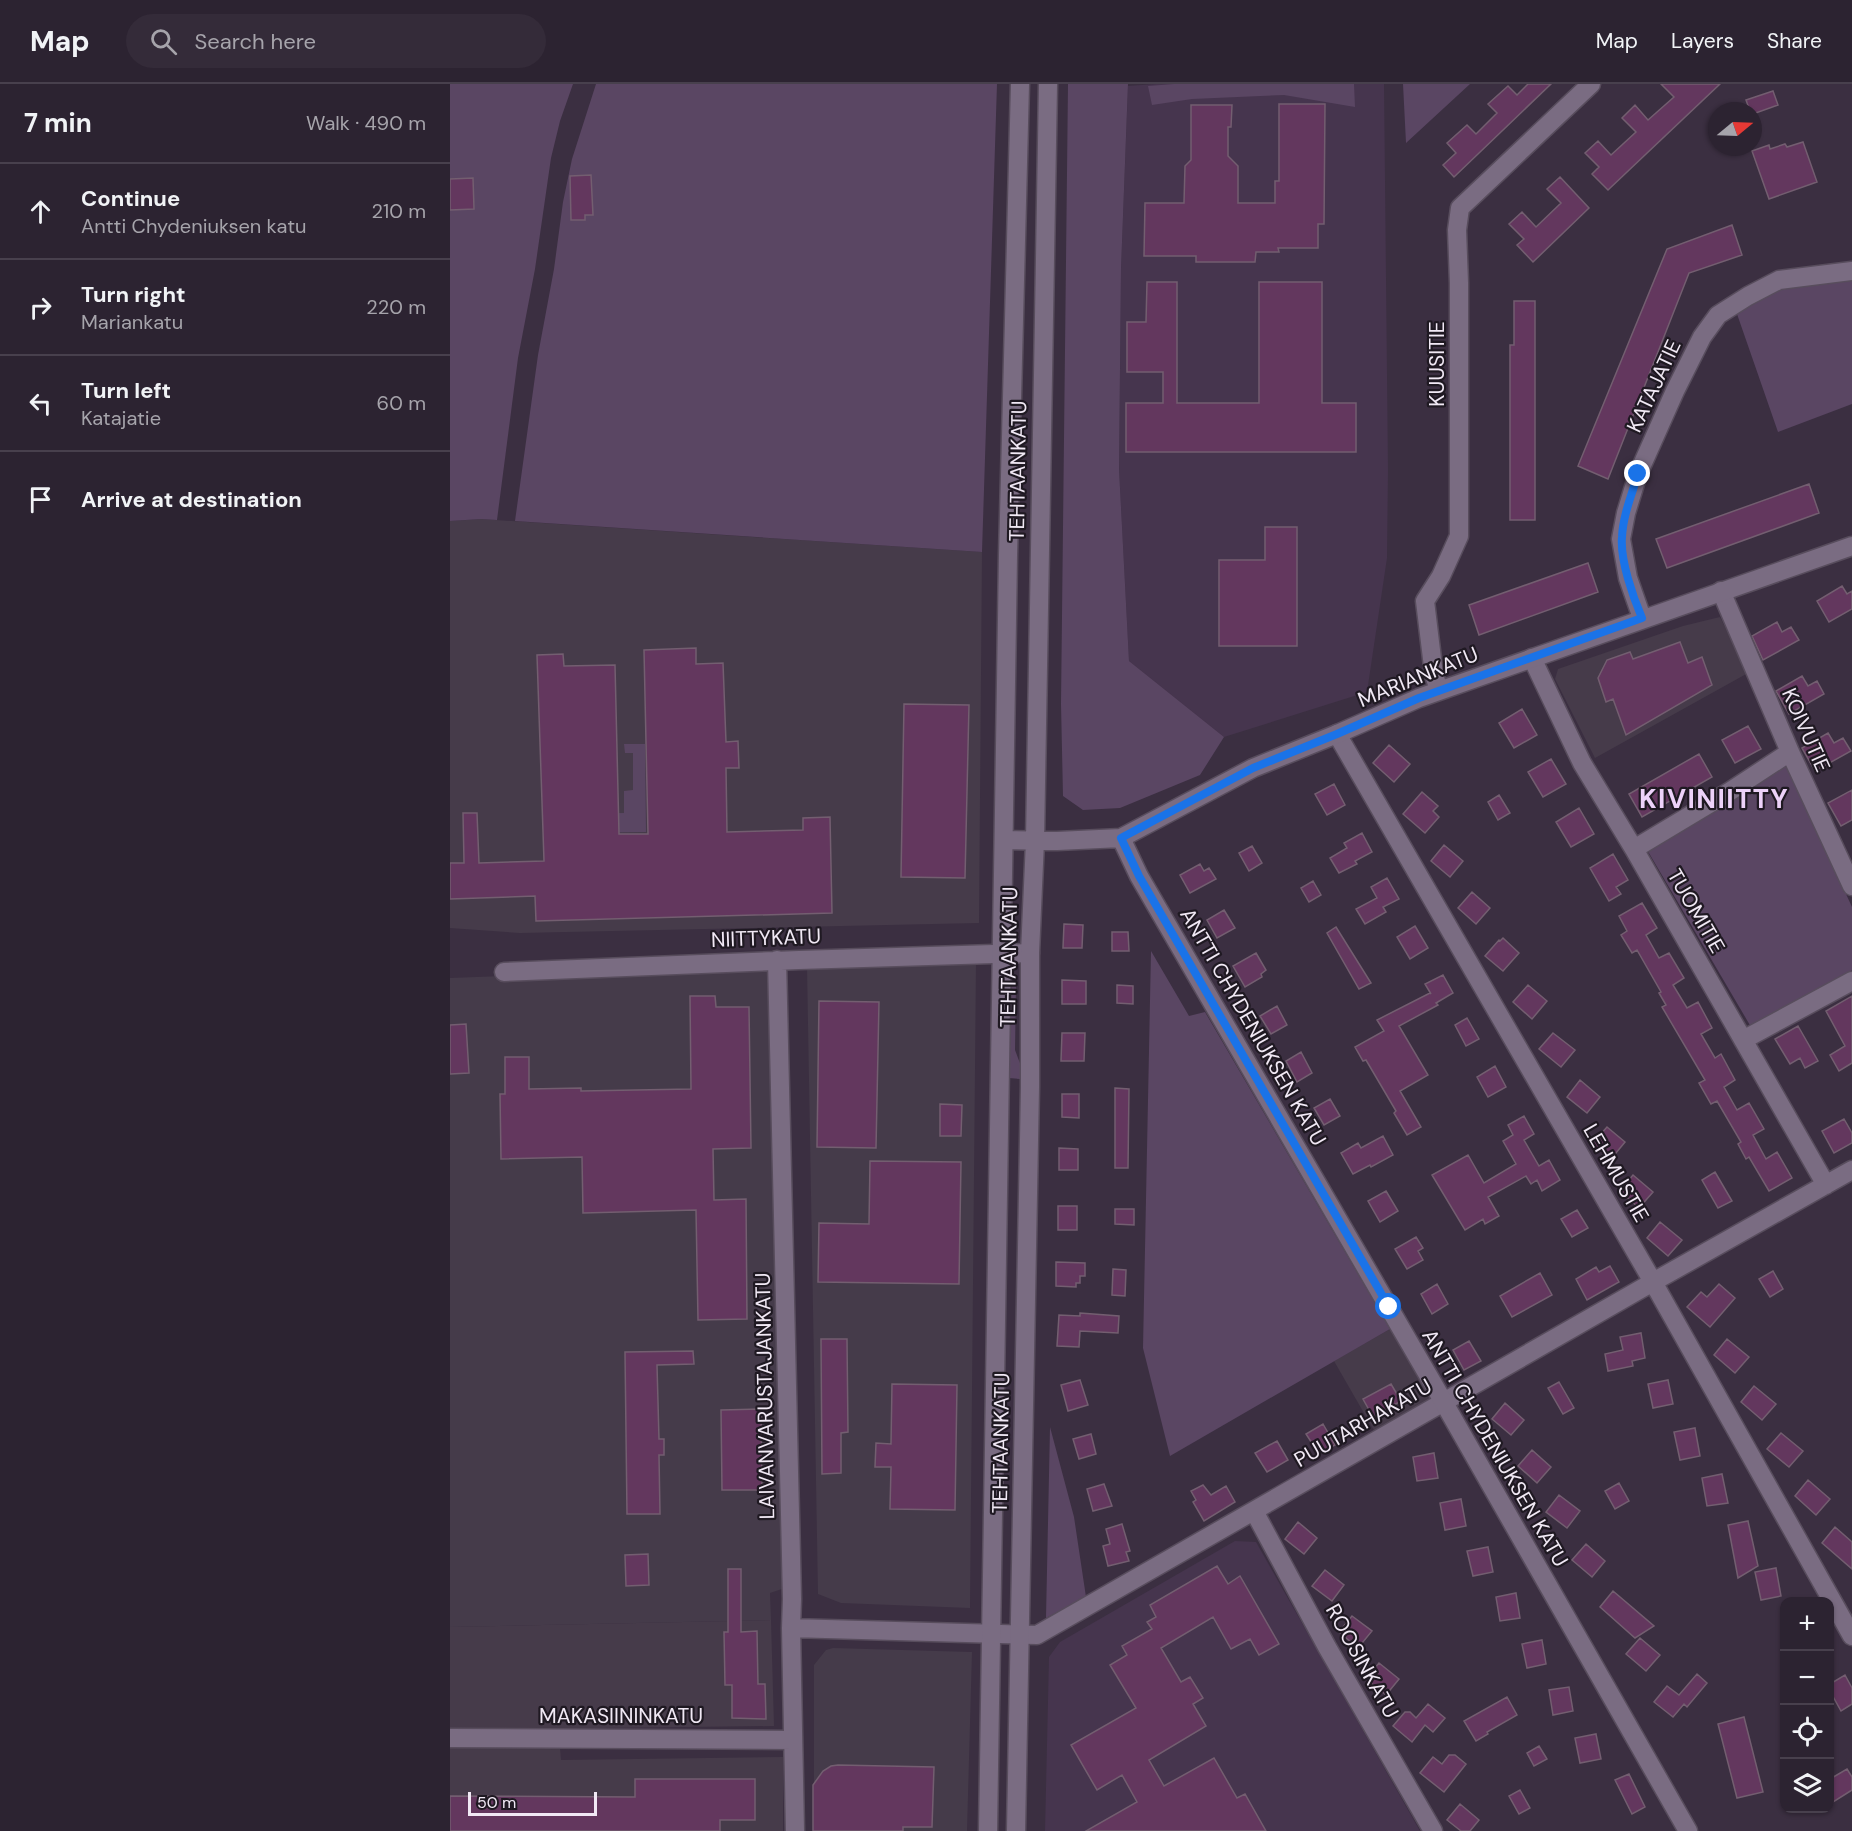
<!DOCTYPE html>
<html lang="en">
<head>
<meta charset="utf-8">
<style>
  :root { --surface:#2c2331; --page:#342b39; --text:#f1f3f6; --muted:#a6a4ab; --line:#48404d }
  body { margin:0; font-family:"DM Sans",sans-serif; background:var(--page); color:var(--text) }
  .controls { position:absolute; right:18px; bottom:18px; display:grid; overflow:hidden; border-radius:12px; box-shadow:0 2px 4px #0004 }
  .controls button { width:54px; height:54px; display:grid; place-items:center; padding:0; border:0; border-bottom:2px solid var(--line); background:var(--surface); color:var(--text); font:30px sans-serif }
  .compass { position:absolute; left:1258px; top:18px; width:54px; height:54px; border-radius:50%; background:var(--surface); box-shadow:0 2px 4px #0004; rotate:71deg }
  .scale { position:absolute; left:18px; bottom:15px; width:129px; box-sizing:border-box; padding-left:6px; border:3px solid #f1e9f5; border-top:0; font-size:16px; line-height:21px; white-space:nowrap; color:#f1e9f5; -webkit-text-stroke:4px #1f1922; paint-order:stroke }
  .stop { position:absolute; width:18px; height:18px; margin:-14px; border:4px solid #1a73e8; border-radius:50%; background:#fff }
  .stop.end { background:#1a73e8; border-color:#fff; box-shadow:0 2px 6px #0008 }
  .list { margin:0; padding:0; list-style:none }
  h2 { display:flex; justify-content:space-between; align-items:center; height:78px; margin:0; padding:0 24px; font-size:26px }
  h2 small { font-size:20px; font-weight:400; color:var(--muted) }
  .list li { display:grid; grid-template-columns:39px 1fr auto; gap:18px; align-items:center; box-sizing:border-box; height:96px; padding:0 24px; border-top:2px solid var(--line) }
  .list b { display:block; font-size:22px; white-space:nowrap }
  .list p { margin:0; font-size:20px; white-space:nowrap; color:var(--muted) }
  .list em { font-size:20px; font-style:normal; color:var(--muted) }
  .icon { flex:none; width:33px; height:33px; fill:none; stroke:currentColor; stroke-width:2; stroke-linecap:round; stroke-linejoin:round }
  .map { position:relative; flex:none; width:1402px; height:1747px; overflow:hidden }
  header { display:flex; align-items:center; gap:36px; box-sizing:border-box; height:84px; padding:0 30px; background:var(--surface); border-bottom:2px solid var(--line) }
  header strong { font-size:28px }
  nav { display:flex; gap:33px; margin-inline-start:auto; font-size:21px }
  .search { width:420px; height:54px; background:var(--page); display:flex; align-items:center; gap:15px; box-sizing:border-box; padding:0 21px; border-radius:33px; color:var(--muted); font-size:22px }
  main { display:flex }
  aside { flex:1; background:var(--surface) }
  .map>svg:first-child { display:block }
  .commercial { fill:#463b4a }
  .industrial { fill:#453b4a }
  .built { fill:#46354e }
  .green { fill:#5a4663 }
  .building { fill:#63375e; stroke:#735e70; stroke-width:1.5 }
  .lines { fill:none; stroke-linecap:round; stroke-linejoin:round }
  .street-casing { stroke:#584d5d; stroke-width:21 }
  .secondary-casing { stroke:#584d5d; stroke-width:21 }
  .street { stroke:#7a6c82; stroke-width:18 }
  .secondary { stroke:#7a6c82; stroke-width:18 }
  .route { stroke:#1a73e8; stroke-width:8 }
  .labels { text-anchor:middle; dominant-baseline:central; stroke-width:4.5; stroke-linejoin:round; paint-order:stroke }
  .street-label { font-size:21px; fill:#f1e9f5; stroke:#1f1922 }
  .district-label { font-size:27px; font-weight:bold; letter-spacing:1.5px; fill:#edd2f9; stroke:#1f1922 }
</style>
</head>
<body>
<header>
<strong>Map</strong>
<div class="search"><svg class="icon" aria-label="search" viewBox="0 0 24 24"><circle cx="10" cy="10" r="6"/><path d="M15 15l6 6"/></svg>Search here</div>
<nav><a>Map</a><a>Layers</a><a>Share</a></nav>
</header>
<main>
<aside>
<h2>7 min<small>Walk · 490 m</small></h2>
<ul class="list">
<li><svg class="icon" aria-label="ahead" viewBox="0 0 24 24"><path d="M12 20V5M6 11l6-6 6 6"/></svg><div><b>Continue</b><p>Antti Chydeniuksen katu</p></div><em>210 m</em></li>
<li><svg class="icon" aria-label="right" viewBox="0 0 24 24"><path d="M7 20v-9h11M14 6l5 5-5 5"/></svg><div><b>Turn right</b><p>Mariankatu</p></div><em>220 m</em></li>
<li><svg class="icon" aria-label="left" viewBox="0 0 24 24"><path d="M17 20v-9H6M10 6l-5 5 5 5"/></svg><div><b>Turn left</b><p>Katajatie</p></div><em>60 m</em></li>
<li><svg class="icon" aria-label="arrive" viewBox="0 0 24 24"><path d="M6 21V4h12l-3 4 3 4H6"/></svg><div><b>Arrive at destination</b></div></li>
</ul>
</aside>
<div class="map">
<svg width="1402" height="1747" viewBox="0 0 1402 1747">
  <rect width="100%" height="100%" fill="#3b2f41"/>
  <!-- commercial -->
  <path class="commercial" d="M31 435 532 468 529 839 70 849 0 844V437Z
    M1270 533 1298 589 1145 674 1105 595 1108 585 1233 542Z
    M940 1245 983 1319 926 1350 884 1277Z
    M321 1536 324 1642 0 1646V1543Z
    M0 1662 110 1664 111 1676 333 1673V1747H0Z"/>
  <!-- industrial -->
  <path class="industrial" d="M526 878 520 1524 391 1519 368 1510 357 883Z
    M321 882 332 1505 320 1509 321 1536 0 1543V894Z
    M383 1564 522 1568 517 1747H364V1581L376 1566Z"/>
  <!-- built -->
  <path class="built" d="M706 0H934L938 386 937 474 917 608 774 653 679 577 669 385 671 185 678 2Z
    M785 1457 806 1458 970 1747H595L599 1573 610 1558Z"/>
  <!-- green -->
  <path class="green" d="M0 0H123L110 37 101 74 85 185 68 274 47 436 31 435 0 437Z
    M146 0H547L532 468 65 437 88 271 104 185 113 118 122 75Z
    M618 0H678L671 185 669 385 679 577 774 653 750 691 670 724 633 726 613 712 611 620Z
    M724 0H904L905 23 834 11 742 15 702 21 698 2Z
    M953 0H1020L956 59Z
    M1402 193V320L1328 348 1287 230 1331 204Z
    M174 660H195L196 748 109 749V730L174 729V707L183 706V669H175Z
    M1336 680 1402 823V886L1398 890 1301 943 1196 764Z
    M701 867 739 932 755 928 940 1245 720 1372 693 1264Z
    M562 899 566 900 565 966 571 982 570 995 559 994Z
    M600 1343 624 1433 636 1513 596 1534Z"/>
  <!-- building -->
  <path class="building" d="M1078 0H1101L1004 93 993 81 1006 69 997 59 1017 41 1026 50 1047 29 1038 20 1058 2 1067 11Z
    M1211 0H1270L1158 106 1142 90 1149 83 1135 69 1148 57 1161 71 1186 48 1172 34 1185 21 1198 36 1224 13Z
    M1323 7 1328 21 1303 30V27H1300L1296 16Z
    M829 20H875L874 140H868V164H828L829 168H806L805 178H746V172H694L695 119H734L735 82 741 76V21H782L781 43H778V72L788 82V119H825V97H829Z
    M1353 58 1367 98 1319 115 1302 67 1319 61 1320 65 1335 60 1337 63Z
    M141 91 143 131H135V136H121L120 92Z
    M1110 93 1139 124 1083 178 1067 161 1074 155 1059 140 1072 128 1086 143 1111 119 1097 105Z
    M23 94 24 125 0 126V95Z
    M1282 141 1292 171 1239 189 1158 395 1128 382 1217 165Z
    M697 198H727V319H809V198H872V319H906V368H676V319H713V288H677V238H696Z
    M1064 217H1085V436H1060V261H1064Z
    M1359 400 1369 429 1217 484 1206 455Z
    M815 443H847V562H769V476H815Z
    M1138 479 1148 508 1029 551 1019 521Z
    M1392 502 1397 510 1402 507V525L1379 538 1367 517Z
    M1327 538 1332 548 1341 543 1349 556 1313 576 1302 552Z
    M1230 558 1238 579 1252 573 1262 601 1176 651 1163 615 1156 618 1148 594 1157 576 1180 568 1183 575Z
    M246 564V580L273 579 276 658 288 657 289 684H276L277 748 353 746V734L380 733 382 829 86 837 85 812 0 815V779H14L13 729H27L29 779 94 777 87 571 113 570 114 582 165 581 169 750H198L194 566Z
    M1352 592 1358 602 1367 597 1374 610 1339 630 1326 607Z
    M454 620 519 621 515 794 451 793Z
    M1072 625 1087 651 1064 664 1049 639Z
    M1298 642 1311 665 1285 679 1272 656Z
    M1378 649 1384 659 1393 654 1401 667 1365 687 1352 664Z
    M939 661 960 680 944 698 923 679Z
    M1249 670 1262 693 1192 733 1179 710Z
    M1101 675 1116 700 1093 713 1078 688Z
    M884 700 895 721 877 731 865 710Z
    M1402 706V736L1391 742 1378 719Z
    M972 708 988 722 983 727 989 733 975 749 953 730Z
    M1049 711 1060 729 1048 736 1038 718Z
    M1129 724 1144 750 1121 763 1106 738Z
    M912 749 922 768 905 777 907 780 889 789 880 774 897 764 894 759Z
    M994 761 1013 777 1000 793 981 777Z
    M802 762 812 779 799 787 789 769Z
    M1163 770 1178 796 1166 803 1171 810 1159 817 1140 784Z
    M750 780 754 787 759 784 766 795 740 809 730 791Z
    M937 794 949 815 933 823 936 828 915 840 906 825 927 814 921 803Z
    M863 797 871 811 859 818 851 804Z
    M1022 808 1040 824 1026 840 1008 824Z
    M1192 819 1207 844 1196 851 1209 874 1219 869 1234 894 1223 901 1237 924 1248 918 1262 944 1251 950 1265 974 1271 970 1285 996 1274 1003 1287 1026 1299 1019 1314 1045 1303 1051 1316 1075 1327 1068 1342 1094 1319 1107 1299 1073 1296 1075 1288 1060 1291 1058 1267 1017 1261 1020 1249 999 1255 996 1212 923 1216 921 1209 909 1211 908 1187 866 1182 869 1171 851 1177 847 1169 832Z
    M774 826 785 844 767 854 757 836Z
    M614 840 633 841 632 864H613Z
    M965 842 978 864 960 875 947 853Z
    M886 843 921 899 909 905 877 849Z
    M662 848H678L679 867H662Z
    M1053 854 1069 869 1053 887 1035 872 1049 856 1050 857Z
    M806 869 816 886 811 890 812 893 795 903 783 882Z
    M993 891 1003 909 986 919 988 921 949 942 978 991 950 1007 971 1043 957 1051 944 1029 946 1027 916 976 913 977 905 963 934 947 927 936 980 909 981 910 975 900Z
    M612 896 636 897V920H612Z
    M667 901 683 902V920L667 919Z
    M1078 901 1097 917 1082 935 1063 918Z
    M240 912H265L266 923H299L301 1064 263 1065 264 1116 296 1115 297 1235 248 1236 246 1126 133 1129 132 1073 51 1075 50 1010H55V973H79V1005L131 1004V1007L241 1005Z
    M1402 912V979L1389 987 1380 971 1395 962 1376 927Z
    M369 917 429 918 426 1064 367 1063Z
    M827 922 837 941 821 950 810 932Z
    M1017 934 1029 955 1016 962 1005 941Z
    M16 940 19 989 0 990V941Z
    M1348 942 1368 977 1355 984 1350 974 1340 980 1325 955Z
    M612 949H635L634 977H611Z
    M1103 949 1125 966 1111 983 1089 965Z
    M851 968 862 989 847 998 836 977Z
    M1045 982 1056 1003 1038 1013 1027 993Z
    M1130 996 1150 1013 1137 1029 1117 1013Z
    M665 1004 679 1005 678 1084H665Z
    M612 1010H629V1034L612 1033Z
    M880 1015 890 1032 874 1041 864 1024Z
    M490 1020 512 1021 511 1052H490Z
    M1074 1032 1084 1050 1074 1056 1089 1082 1099 1076 1110 1096 1092 1107 1087 1096 1081 1100 1076 1092 1038 1113 1049 1132 1035 1140 1033 1135 1015 1146 982 1091 1018 1071 1034 1099 1066 1080 1053 1057 1063 1051 1058 1041Z
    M1394 1035 1402 1049V1059L1384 1069 1372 1047Z
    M1157 1043 1175 1058 1161 1075 1142 1060Z
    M933 1052 943 1071 921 1083 920 1081 903 1090 891 1069 908 1059 911 1064Z
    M609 1064 628 1065V1086H609Z
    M420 1077 511 1078 509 1200 368 1198 369 1139 419 1140Z
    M1265 1088 1282 1117 1268 1124 1252 1096Z
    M1183 1091 1203 1108 1189 1124 1170 1107Z
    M936 1107 948 1127 930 1138 918 1117Z
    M608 1122H627V1146H608Z
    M665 1125H684V1141L665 1140Z
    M1127 1126 1138 1144 1122 1153 1111 1135Z
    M1210 1138 1232 1156 1218 1172 1197 1154Z
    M966 1153 973 1164 968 1167 973 1176 957 1185 945 1165Z
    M606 1178 635 1179V1192H630V1199H626V1203L606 1202Z
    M1160 1182 1169 1198 1137 1216 1126 1195 1146 1183 1149 1188Z
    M663 1185 676 1186 675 1212 662 1211Z
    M1323 1187 1333 1205 1320 1213 1309 1195Z
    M1090 1189 1102 1211 1062 1233 1050 1212Z
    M987 1200 998 1220 982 1230 971 1210Z
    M1269 1200 1285 1214 1260 1243 1237 1223 1251 1208 1257 1213Z
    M630 1229 669 1232 668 1249 630 1247 629 1263 607 1262 609 1231 630 1232Z
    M1191 1249 1195 1274 1182 1277 1183 1282 1158 1287 1155 1270 1173 1266 1170 1253Z
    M371 1255H397L398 1348 391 1349V1389L372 1390Z
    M1277 1255 1299 1273 1285 1289 1264 1271Z
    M1019 1257 1031 1277 1014 1286 1003 1266Z
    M243 1267 244 1280 207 1281 209 1355H214V1371H209L210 1430H177L175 1268Z
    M630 1296 638 1321 618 1327 611 1301Z
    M1218 1296 1223 1320 1203 1324 1198 1300Z
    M1109 1298 1124 1324 1113 1330 1098 1304Z
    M442 1300 507 1301 505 1426 440 1425 441 1383H425L426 1359 441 1360Z
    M941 1300 951 1317 923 1333 913 1315Z
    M1304 1302 1326 1320 1312 1336 1291 1318Z
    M1055 1319 1074 1336 1061 1351 1042 1335Z
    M311 1325 312 1406H272L271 1326Z
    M873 1340 885 1361 869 1370 856 1350Z
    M1245 1344 1250 1372 1230 1376 1224 1348Z
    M1331 1349 1353 1367 1339 1383 1317 1365Z
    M641 1350 646 1370 629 1375 623 1355Z
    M827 1357 838 1376 817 1388 805 1369Z
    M1082 1366 1101 1383 1087 1399 1068 1382Z
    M984 1369 988 1394 967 1397 963 1373Z
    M1272 1390 1278 1419 1257 1422 1252 1394Z
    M1358 1396 1380 1415 1366 1431 1345 1412Z
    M1169 1399 1179 1417 1165 1425 1155 1407Z
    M654 1400 662 1422 643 1427 637 1405Z
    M753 1401 761 1411 776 1402 785 1418 754 1437 743 1418 746 1416 741 1407Z
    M1109 1411 1130 1427 1117 1444 1096 1428Z
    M1011 1415 1016 1442 995 1446 990 1419Z
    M1298 1437 1308 1482 1288 1494 1278 1441Z
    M848 1438 867 1454 854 1470 835 1455Z
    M672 1440 680 1467 676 1468 679 1477 658 1482 653 1462 660 1460 656 1445Z
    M1385 1443 1402 1458V1485L1372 1459Z
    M1136 1460 1155 1477 1142 1493 1122 1476Z
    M1038 1463 1043 1488 1023 1492 1017 1467Z
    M198 1470 199 1501 176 1502 175 1471Z
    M767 1482 778 1500 790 1492 829 1560 809 1571 800 1555 781 1565 763 1533 711 1564 731 1598 740 1593 753 1614 743 1620 756 1642 699 1676 714 1702 764 1674 787 1714 795 1710 816 1747H636L687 1718 672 1691 647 1706 621 1661 686 1624 660 1581 677 1571 672 1562 702 1545 697 1538 706 1533 700 1521Z
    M1326 1484 1331 1512 1311 1516 1305 1488Z
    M278 1485H291V1548L307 1547 308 1600H315L316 1635 282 1634V1601H275L274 1548H278Z
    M875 1486 894 1501 882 1517 862 1502Z
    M1163 1507 1204 1542 1185 1554 1150 1523Z
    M1066 1509 1070 1534 1050 1537 1046 1513Z
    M902 1532 922 1547 908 1564 889 1548Z
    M1190 1554 1210 1571 1196 1587 1176 1570Z
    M1092 1556 1096 1580 1077 1584 1072 1560Z
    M929 1579 949 1595 936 1611 916 1595Z
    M1247 1590 1257 1599 1237 1623 1234 1620 1223 1633 1204 1618 1217 1602 1229 1611Z
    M1395 1591 1402 1604V1620L1391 1627 1380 1607V1600Z
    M1119 1603 1123 1627 1103 1631 1099 1606Z
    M1057 1613 1067 1631 1037 1648 1038 1650 1026 1657 1014 1637Z
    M978 1620 995 1634 983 1648 975 1641 962 1658 943 1642 955 1628H960L966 1634Z
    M1294 1633 1313 1708 1287 1714 1268 1640Z
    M1146 1650 1151 1675 1130 1679 1125 1654Z
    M1089 1662 1097 1675 1084 1682 1077 1669Z
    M999 1671H1005L1016 1680 994 1708 970 1689 983 1673 992 1680Z
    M388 1681 484 1683 482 1743H453V1747H363V1701L373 1687 381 1682Z
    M1397 1685 1402 1693V1706L1380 1720V1695Z
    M1179 1690 1195 1723 1182 1730 1165 1696Z
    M185 1695H305V1736H270V1747H0V1712L185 1713Z
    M1070 1706 1080 1724 1069 1730 1059 1712Z
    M1010 1720 1029 1736 1020 1747H1011L997 1736Z"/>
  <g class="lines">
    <defs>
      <path id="street" d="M1271 507 1340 668 1402 802
        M1192 534 1178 494 1171 455 1176 429 1188 390 1225 307 1252 253 1268 231 1298 212 1329 196 1402 187
        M1082 574 1132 679 1184 765 1376 1101
        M989 606 984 591 975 517 991 492 1009 452V199L1007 146 1010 124 1141 0
        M887 650 1203 1198 1402 1552
        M1184 765 1279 708 1340 668
        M327 876 342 1515 341 1544 345 1747
        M54 888 349 876 580 869
        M1293 956 1402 897
        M804 1427 877 1563 983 1747
        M341 1544 587 1551 1203 1198 1402 1086
        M0 1654 343 1656"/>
      <path id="secondary" d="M671 754 689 792 989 1310 1238 1747
        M555 756 607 757 671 754 803 684 887 650 969 614 1402 462
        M538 1747 558 471 570 0
        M566 1747 580 1003V869L585 757 598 0"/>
    </defs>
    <!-- street casing -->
    <use href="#street" class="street-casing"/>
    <!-- secondary casing -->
    <use href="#secondary" class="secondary-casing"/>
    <!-- street -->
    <use href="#street" class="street"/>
    <!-- secondary -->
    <use href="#secondary" class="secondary"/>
  </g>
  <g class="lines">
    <!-- route -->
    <path class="route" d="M939 1223 689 792 671 754 803 684 887 650 969 614 1192 534C1183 513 1170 476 1172 453 1173 431 1182 410 1188 390"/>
  </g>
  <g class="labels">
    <!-- street labels -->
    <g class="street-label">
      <text transform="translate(987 280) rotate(-90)">KUUSITIE</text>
      <text transform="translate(1204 302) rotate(-65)">KATAJATIE</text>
      <text transform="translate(568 387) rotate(-89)">TEHTAANKATU</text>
      <text transform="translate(968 593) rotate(-22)">MARIANKATU</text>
      <text transform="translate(1356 646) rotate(66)">KOIVUTIE</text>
      <text transform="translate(1246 827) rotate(60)">TUOMITIE</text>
      <text transform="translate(316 854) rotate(-2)">NIITTYKATU</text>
      <text transform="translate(559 873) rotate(-89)">TEHTAANKATU</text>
      <text transform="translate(803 943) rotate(60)">ANTTI CHYDENIUKSEN KATU</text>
      <text transform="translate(1166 1089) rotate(60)">LEHMUSTIE</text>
      <text transform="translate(315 1312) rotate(-91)">LAIVANVARUSTAJANKATU</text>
      <text transform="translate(913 1339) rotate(-30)">PUUTARHAKATU</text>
      <text transform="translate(551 1359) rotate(-89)">TEHTAANKATU</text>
      <text transform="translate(1045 1364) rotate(60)">ANTTI CHYDENIUKSEN KATU</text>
      <text transform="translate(912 1577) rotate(61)">ROOSINKATU</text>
      <text x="171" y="1632">MAKASIININKATU</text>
    </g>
    <!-- district labels -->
    <g class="district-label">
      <text x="1264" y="714">KIVINIITTY</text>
    </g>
  </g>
</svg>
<div class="controls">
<button>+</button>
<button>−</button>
<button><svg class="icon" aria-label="locate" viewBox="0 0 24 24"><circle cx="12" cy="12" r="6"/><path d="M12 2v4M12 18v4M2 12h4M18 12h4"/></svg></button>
<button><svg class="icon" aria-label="layers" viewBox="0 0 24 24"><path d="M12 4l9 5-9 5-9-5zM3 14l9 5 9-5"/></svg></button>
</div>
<svg class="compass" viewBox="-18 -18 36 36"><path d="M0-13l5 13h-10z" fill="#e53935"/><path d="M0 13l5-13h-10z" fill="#a6a4ab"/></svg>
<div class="scale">50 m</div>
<div class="stop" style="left:939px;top:1223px"></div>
<div class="stop end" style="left:1188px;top:390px"></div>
</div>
</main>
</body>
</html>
